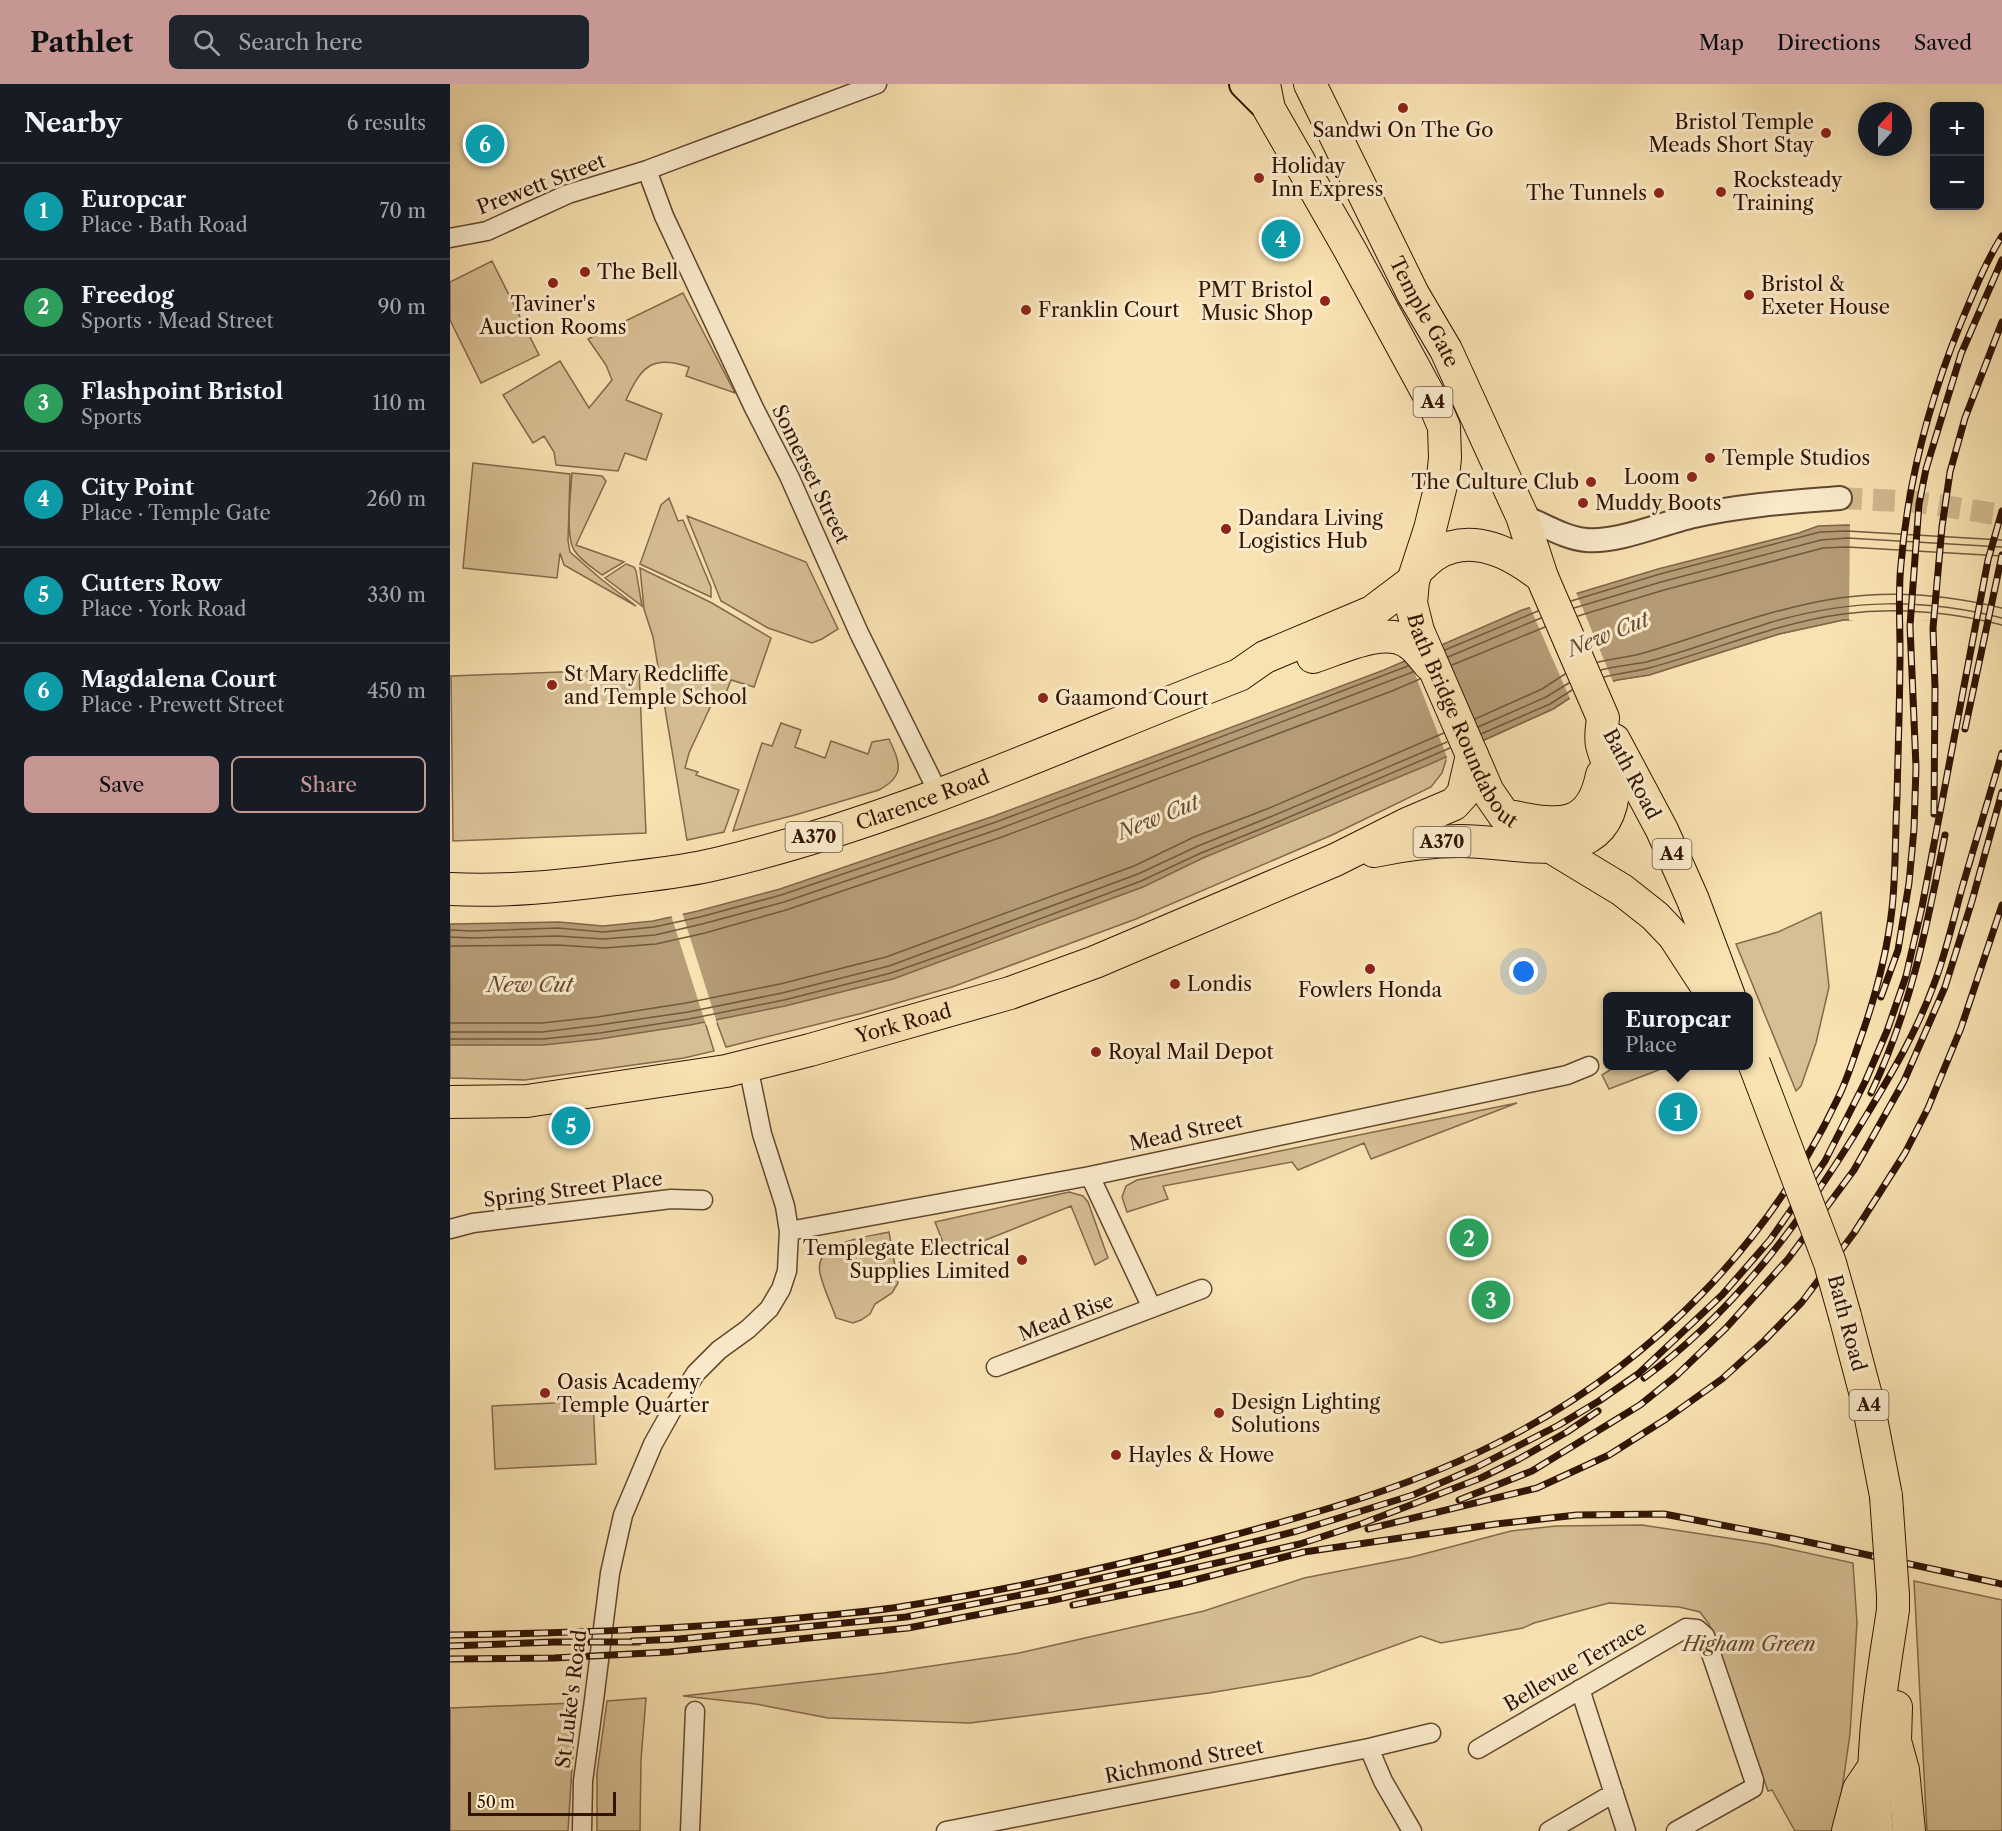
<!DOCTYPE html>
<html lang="en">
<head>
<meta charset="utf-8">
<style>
  :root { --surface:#171b24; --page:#20242c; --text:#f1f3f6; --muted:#9ea1a6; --line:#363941; --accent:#c59692 }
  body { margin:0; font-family:"Libre Caslon Text",serif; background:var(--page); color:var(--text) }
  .controls { position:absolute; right:18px; top:18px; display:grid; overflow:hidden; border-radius:9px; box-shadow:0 3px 15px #0003 }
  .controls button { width:54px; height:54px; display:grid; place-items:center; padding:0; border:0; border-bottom:2px solid var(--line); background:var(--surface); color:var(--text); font:30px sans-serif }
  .compass { position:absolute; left:1408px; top:18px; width:54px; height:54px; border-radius:50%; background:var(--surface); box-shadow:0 3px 15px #0003; rotate:21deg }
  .scale { position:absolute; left:18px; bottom:15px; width:148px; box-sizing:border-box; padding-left:6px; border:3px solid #301303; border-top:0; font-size:16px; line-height:21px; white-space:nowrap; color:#301303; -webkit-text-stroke:4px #fbeccd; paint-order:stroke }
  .you { position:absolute; left:1074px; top:888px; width:21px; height:21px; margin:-15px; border:4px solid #fff; border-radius:50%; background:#1a73e8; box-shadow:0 0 0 9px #1a73e833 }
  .badge { display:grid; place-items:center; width:39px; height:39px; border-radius:50%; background:var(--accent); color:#fff; font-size:20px; font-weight:700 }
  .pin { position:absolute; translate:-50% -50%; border:3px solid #fff; box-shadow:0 2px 6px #0006 }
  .popup { position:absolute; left:1153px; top:908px; width:150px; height:78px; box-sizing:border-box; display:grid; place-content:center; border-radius:9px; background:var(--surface); filter:drop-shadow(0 2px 4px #0005); font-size:20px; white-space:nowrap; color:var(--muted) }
  .popup b { font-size:22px; color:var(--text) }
  .popup::after { content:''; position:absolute; left:50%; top:100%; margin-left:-12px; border:12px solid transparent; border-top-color:var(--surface) }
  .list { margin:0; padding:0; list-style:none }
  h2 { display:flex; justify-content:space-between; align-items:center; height:78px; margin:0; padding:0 24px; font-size:26px }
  h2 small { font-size:20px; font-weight:400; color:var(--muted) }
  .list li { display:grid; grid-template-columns:39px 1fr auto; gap:18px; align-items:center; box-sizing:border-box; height:96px; padding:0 24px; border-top:2px solid var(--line) }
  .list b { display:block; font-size:22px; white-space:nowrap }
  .list p { margin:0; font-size:20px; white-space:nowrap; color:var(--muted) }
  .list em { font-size:20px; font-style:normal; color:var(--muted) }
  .actions { display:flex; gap:12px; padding:18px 24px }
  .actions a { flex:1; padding:14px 0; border:2px solid var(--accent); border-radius:9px; text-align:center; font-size:21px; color:var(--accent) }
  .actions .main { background:var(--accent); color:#111 }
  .icon { flex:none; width:33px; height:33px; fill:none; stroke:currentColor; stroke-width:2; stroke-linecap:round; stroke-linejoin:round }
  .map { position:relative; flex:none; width:1552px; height:1747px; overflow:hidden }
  header { display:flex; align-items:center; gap:36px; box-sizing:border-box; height:84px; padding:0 30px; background:var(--accent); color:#111 }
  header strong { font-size:28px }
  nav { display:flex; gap:33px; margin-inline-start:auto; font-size:21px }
  .search { width:420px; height:54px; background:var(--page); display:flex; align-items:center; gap:15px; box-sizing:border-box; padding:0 21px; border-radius:9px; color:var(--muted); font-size:22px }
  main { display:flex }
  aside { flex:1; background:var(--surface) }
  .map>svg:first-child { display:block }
  .green { fill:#d7bf94; stroke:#84694c; stroke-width:1.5 }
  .water { fill:#b59c76; stroke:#806548; stroke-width:1.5 }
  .pier { fill:#f9e2b2 }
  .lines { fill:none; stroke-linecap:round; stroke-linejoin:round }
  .shore { stroke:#72583c; stroke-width:1.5 }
  .tertiary-tunnel { stroke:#d1b98f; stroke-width:22; stroke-dasharray:22 11; stroke-linecap:butt }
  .minor-casing { stroke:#62472f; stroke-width:21 }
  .tertiary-casing { stroke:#62472f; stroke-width:26 }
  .primary-casing { stroke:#301303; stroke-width:32 }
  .trunk-casing { stroke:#301303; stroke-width:34 }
  .minor { stroke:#fbeccd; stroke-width:18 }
  .tertiary { stroke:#fbeccd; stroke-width:22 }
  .primary { stroke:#f9e2b2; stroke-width:28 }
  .trunk { stroke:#f9e2b2; stroke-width:32 }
  .rail-casing { stroke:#301303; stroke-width:7 }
  .rail { stroke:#fbeccd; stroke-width:4.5; stroke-dasharray:14; stroke-linecap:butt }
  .trunk-bridge-casing { stroke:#301303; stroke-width:34; stroke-linecap:butt }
  .trunk-bridge { stroke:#f9e2b2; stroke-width:32 }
  .poi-dot { fill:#8f2418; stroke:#fbeccd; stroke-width:2 }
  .labels { text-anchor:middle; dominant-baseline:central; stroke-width:6; stroke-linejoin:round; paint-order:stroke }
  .shield { fill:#fbeccd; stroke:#6d5440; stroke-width:1.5 }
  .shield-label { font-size:18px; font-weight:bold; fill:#301303 }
  .poi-label { font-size:20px; fill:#301303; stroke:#fbeccd; text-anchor:start }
  .street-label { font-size:20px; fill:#301303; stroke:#fbeccd }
  .park-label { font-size:20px; font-style:italic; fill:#62472e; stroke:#fbeccd }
  .water-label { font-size:21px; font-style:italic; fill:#654a31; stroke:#fbeccd }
</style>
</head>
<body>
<header>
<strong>Pathlet</strong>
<div class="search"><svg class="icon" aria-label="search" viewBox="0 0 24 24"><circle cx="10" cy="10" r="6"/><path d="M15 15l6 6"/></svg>Search here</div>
<nav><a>Map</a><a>Directions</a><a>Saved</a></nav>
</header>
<main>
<aside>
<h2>Nearby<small>6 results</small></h2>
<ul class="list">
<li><span class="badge" style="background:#0f9aa8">1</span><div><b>Europcar</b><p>Place · Bath Road</p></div><em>70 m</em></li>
<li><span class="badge" style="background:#2e9e5b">2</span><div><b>Freedog</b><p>Sports · Mead Street</p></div><em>90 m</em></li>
<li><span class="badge" style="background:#2e9e5b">3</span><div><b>Flashpoint Bristol</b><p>Sports</p></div><em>110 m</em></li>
<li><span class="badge" style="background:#0f9aa8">4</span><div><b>City Point</b><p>Place · Temple Gate</p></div><em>260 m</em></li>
<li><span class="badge" style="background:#0f9aa8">5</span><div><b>Cutters Row</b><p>Place · York Road</p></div><em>330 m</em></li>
<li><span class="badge" style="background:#0f9aa8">6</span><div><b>Magdalena Court</b><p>Place · Prewett Street</p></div><em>450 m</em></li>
</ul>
<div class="actions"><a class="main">Save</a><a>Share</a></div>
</aside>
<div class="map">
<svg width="1552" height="1747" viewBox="0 0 1552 1747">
  <rect width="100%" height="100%" fill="#f9e2b2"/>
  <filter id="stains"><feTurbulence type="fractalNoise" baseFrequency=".00333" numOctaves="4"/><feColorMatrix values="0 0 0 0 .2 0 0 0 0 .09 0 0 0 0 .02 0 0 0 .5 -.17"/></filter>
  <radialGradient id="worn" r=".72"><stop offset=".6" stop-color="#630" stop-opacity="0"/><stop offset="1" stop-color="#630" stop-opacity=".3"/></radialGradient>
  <!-- green -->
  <path class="green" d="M42 177 89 271 31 299 0 236V198Z
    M233 209 285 309 236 292 239 283C202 270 191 283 176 316L212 330 196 376 175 369 168 387 106 381 104 368 94 352 83 359 53 311 110 277 139 324 162 296 156 281 138 255Z
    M23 379 120 390 118 457 120 468 151 495 186 522 114 481 110 469 107 494 13 484Z
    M122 389 152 392 156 397 126 461 174 478 152 491C143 484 130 476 124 466 115 451 121 407 122 389Z
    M219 414 228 437 233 436 261 503V513L190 480 211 421Z
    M237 432 356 478 388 545 372 555 362 559 318 544 271 517Z
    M176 480 184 483 186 487 192 522 155 494Z
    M190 484 262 519 321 554 304 603 281 596 272 619 263 617 239 669 235 684 248 688 246 691 289 706 274 748 237 756 203 553 194 525Z
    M1333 519 1516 539 1443 533 1393 536 1329 550 1199 591 1167 596 1132 606 1103 625 997 673 992 689 981 703 882 751 686 835 502 903 413 929 276 963 266 936 255 938 264 967 234 974 75 996 0 994V928Z
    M189 585 196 749 3 757 1 592Z
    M331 639 351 646 345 663 375 674 381 657 418 670 422 658 439 655C450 679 456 691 429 706L345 731 283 747 312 659 322 662Z
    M1371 828 1379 903 1366 959 1351 1002 1346 1007 1286 860 1328 848Z
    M1166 982H1219L1159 1005 1152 991Z
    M1067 1019 921 1075 914 1059 848 1086 842 1078 713 1102 718 1115 677 1128 672 1113 676 1102 687 1096Z
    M619 1108 633 1112 638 1118 658 1174 645 1181 621 1122 498 1171 485 1138Z
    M439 1148 448 1199 442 1209 425 1220 420 1230 411 1236 403 1239 386 1234C381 1219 373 1204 370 1189 363 1157 418 1153 439 1148Z
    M143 1317 146 1380 45 1385 42 1322Z
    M1192 1441 1317 1460 1403 1479 1407 1539 1400 1650 1390 1719 1383 1747H1345L1322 1706 1318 1707 1259 1540 1250 1528 1229 1523 1159 1519 1084 1539 1073 1544 991 1559 971 1552 860 1592 759 1609 520 1639 378 1634 306 1620 233 1612 434 1589 569 1569 754 1527 854 1494 962 1473 1061 1447 1106 1442Z
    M1464 1497 1552 1516V1747H1477Z
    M196 1614 191 1676 190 1747H147V1689L157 1617Z
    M126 1619 118 1747H0V1624Z"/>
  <!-- water -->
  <path class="water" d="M1397 441 1552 450 1516 539 1443 533 1393 536 1329 550 1199 591 1167 596 1132 606 1103 625 978 681 753 774 693 803 443 895 335 922 240 941 150 955 93 961H0V840L109 838 153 842 203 837 248 827 330 805 544 732 934 586 1072 526 1208 485 1349 449 1368 442Z"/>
  <!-- pier -->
  <path class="pier" d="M1400 438 1552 447V550L1515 542 1483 537 1443 536 1416 538 1399 536Z
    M1125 506 1164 600 1134 609 1121 617 1079 521Z
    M991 558 1033 659 996 676 997 673 958 572Z
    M232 828 267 939 256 941 221 831Z"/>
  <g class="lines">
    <!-- shore -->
    <path class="shore" d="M1121 517 1210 490 1370 448 1397 447 1552 456
      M1124 524 1211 498 1371 456 1397 454 1552 463
      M1128 532 1214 506 1373 464 1397 463 1552 472
      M995 566 1088 527
      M998 573 1091 534
      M1148 578C1164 574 1181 573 1197 568 1260 549 1323 524 1389 514 1444 506 1499 511 1552 524
      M1002 581 1095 543
      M1151 586C1166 582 1181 581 1196 578 1239 567 1280 551 1322 538 1401 515 1472 514 1552 534
      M1154 593C1169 589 1184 588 1199 584 1263 567 1326 539 1393 530 1447 523 1500 528 1552 541
      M1025 635 1092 605 1115 590
      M1028 643 1096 613 1119 599
      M1031 650 1100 620 1122 606
      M0 846 21 847 108 844 153 848 204 843 250 833 331 811 546 738 958 582
      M0 853 22 854 108 852 153 855 205 851 252 840 334 818 549 745 963 588
      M0 862 108 861 154 864 206 860 255 849 336 826 552 753 942 607 970 595
      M0 939H92L147 933 236 919 330 900 436 873 684 782 744 753 817 725 994 649
      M0 948H92L149 941 238 928 332 909 439 882 688 790 748 762 820 733 997 658
      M0 955H93L150 949 239 935 334 916 441 889 512 864 691 797 751 769 823 740 1000 664"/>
    <!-- tertiary-tunnel -->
    <path class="tertiary-tunnel" d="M1390 414 1468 418 1552 431"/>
    <defs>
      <path id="minor" d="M197 86 214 132 304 324 339 392 409 549 490 712
        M0 154 37 147 118 110 197 86 427 0
        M640 1092 702 1224
        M0 1145 23 1139 221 1115 253 1116
        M339 1147 640 1092 1117 991 1139 982
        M546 1283 752 1205
        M1130 1605 1176 1747
        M919 1664 933 1697 962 1747
        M1028 1665 1236 1544 1247 1545 1255 1552 1304 1696 1303 1704 1226 1747
        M132 1747 133 1697 144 1616 160 1489 173 1431 203 1360 222 1326 246 1289 269 1266 298 1245 319 1225 331 1205 337 1187 339 1147 335 1122 312 1050 298 982
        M240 1747 245 1627
        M496 1747 919 1664 981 1649
        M1099 1747 1164 1709"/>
      <path id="tertiary" d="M1072 432C1093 440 1114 454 1136 456 1168 459 1212 439 1244 432 1292 421 1341 418 1390 414"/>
      <path id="primary" d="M794 0 819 25"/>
      <g id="trunk">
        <path id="s1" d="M814 0 819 25 900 166 986 324 994 343 995 374 993 393 980 445 963 497 961 519 968 547 1038 708 1054 731 1101 763 1172 806 1205 832 1224 852 1263 912"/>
        <path id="s2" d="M860 0 963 210 996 266 1072 432 1092 493"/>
        <path d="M863 573C888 565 935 541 959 559 967 564 973 573 979 580"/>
        <path d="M1164 656 1212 746 1243 816 1279 912"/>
        <path d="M1064 733C1109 742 1141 746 1152 691"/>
        <path d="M924 767C952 761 981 757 1010 757 1063 756 1153 788 1163 710 1165 692 1156 677 1152 661 1150 653 1152 642 1153 634L1092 493C1062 469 1022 448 986 470 979 474 974 480 968 485"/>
        <path id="s3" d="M0 805C56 808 112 802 167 795 200 791 233 788 266 780 447 738 616 658 789 591L815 573 922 528 963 497"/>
        <path id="s4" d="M0 1018 77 1017 276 987 360 966 560 909 645 878 885 776 957 740 1004 720 1013 710 1022 671"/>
        <path d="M1395 1232 1418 1319 1436 1412"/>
        <path d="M1446 1623 1445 1657 1453 1686 1459 1747"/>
        <path d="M1398 1747 1409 1705 1422 1686"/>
        <path d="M1427 1747C1418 1673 1432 1599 1443 1526V1511"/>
      </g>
    </defs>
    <!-- minor casing -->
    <use href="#minor" class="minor-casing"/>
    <!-- tertiary casing -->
    <use href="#tertiary" class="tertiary-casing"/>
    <!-- primary casing -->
    <use href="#primary" class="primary-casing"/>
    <!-- trunk casing -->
    <use href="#trunk" class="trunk-casing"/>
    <!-- minor -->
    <use href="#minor" class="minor"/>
    <!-- tertiary -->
    <use href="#tertiary" class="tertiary"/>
    <!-- primary -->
    <use href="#primary" class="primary"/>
    <!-- trunk -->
    <use href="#trunk" class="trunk"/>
    <defs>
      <path id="rail" d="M1515 645 1552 471
        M1484 730 1485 603 1483 544 1492 443 1500 388 1515 334 1552 238
        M1431 913 1448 866 1459 799 1464 745 1466 683 1460 542 1469 420 1476 385 1511 270 1552 176
        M1421 1009C1461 925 1477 842 1495 751
        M1194 1294C1287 1226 1357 1130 1416 1032 1442 989 1467 947 1484 900 1496 869 1503 836 1512 804 1525 759 1539 714 1552 669
        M1009 1416 1082 1387 1190 1321 1226 1292 1276 1244 1338 1175 1404 1086 1454 997 1495 903 1522 817 1552 708
        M918 1445 1087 1404 1159 1371 1216 1335 1272 1295 1314 1257 1352 1218 1404 1149 1455 1069 1478 1024 1511 944 1552 821
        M623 1521 733 1499 854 1468 1046 1440 1127 1431 1214 1430 1344 1455 1552 1500
        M0 1551C124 1549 246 1545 369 1532 398 1529 427 1527 455 1522 560 1506 666 1482 769 1455 868 1429 968 1401 1059 1353 1202 1279 1319 1160 1388 1014 1397 996 1403 976 1410 956 1425 914 1437 869 1442 825 1446 788 1445 751 1447 714 1448 665 1450 615 1450 566 1450 537 1448 508 1451 480 1458 397 1479 318 1510 241 1523 210 1534 181 1552 152
        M182 1557 229 1555 456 1533 602 1505 724 1478 847 1447 963 1411 1025 1384 1109 1341 1149 1317 1188 1290 1272 1211 1320 1156 1375 1077 1415 998 1437 947 1456 892 1472 823 1538 476 1552 427
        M0 1562 105 1558H189
        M0 1575 104 1574 219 1568 458 1544 604 1516 850 1460 911 1440 1031 1394 1069 1375 1117 1348 1148 1327"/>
    </defs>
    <!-- rail casing -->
    <use href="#rail" class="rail-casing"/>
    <!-- rail -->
    <use href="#rail" class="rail"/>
    <defs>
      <path id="trunk-bridge" d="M1304 979 1380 1179 1395 1232
        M1436 1412 1443 1511"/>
    </defs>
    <!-- trunk-bridge casing -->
    <use href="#trunk-bridge" class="trunk-bridge-casing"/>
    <!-- trunk-bridge -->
    <use href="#trunk-bridge" class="trunk-bridge"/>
  </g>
  <!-- markers -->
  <g class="poi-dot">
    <circle cx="953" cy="24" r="6"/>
    <circle cx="1376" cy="49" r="6"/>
    <circle cx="809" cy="94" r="6"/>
    <circle cx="1271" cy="108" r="6"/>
    <circle cx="1209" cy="109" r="6"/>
    <circle cx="135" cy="188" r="6"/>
    <circle cx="103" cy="199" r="6"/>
    <circle cx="1299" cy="211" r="6"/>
    <circle cx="875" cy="217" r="6"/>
    <circle cx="576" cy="226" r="6"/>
    <circle cx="1260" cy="374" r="6"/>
    <circle cx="1242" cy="393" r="6"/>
    <circle cx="1141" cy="398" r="6"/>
    <circle cx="1133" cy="419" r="6"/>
    <circle cx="776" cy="445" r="6"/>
    <circle cx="102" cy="601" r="6"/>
    <circle cx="593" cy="614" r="6"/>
    <circle cx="920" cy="885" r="6"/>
    <circle cx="725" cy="900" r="6"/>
    <circle cx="646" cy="968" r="6"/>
    <circle cx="572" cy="1176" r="6"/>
    <circle cx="95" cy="1309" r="6"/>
    <circle cx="769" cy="1329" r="6"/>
    <circle cx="666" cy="1371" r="6"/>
  </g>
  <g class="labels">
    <!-- shield labels -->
    <g class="shield">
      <rect x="963.5" y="303" width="39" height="30" rx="4.5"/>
      <rect x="335.5" y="738" width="57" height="30" rx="4.5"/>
      <rect x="963.5" y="743" width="57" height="30" rx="4.5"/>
      <rect x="1202.5" y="755" width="39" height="30" rx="4.5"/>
      <rect x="1399.5" y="1306" width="39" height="30" rx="4.5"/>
    </g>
    <g class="shield-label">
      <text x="983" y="318">A4</text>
      <text x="364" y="753">A370</text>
      <text x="992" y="758">A370</text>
      <text x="1222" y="770">A4</text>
      <text x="1419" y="1321">A4</text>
    </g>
    <!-- poi labels -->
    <g class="poi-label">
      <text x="1364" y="38" text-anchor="end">Bristol Temple<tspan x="1364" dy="23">Meads Short Stay</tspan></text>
      <text x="953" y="46" text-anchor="middle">Sandwi On The Go</text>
      <text x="821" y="82">Holiday<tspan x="821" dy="23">Inn Express</tspan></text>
      <text x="1283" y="96">Rocksteady<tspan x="1283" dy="23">Training</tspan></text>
      <text x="1197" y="109" text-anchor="end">The Tunnels</text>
      <text x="147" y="188">The Bell</text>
      <text x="1311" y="200">Bristol &amp;<tspan x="1311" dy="23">Exeter House</tspan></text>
      <text x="863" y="206" text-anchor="end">PMT Bristol<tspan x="863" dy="23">Music Shop</tspan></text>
      <text x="103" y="220" text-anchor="middle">Taviner's<tspan x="103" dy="23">Auction Rooms</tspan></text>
      <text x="588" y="226">Franklin Court</text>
      <text x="1272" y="374">Temple Studios</text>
      <text x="1230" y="393" text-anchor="end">Loom</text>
      <text x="1129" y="398" text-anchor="end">The Culture Club</text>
      <text x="1145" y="419">Muddy Boots</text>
      <text x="788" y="434">Dandara Living<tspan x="788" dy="23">Logistics Hub</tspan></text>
      <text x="114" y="590">St Mary Redcliffe<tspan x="114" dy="23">and Temple School</tspan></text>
      <text x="605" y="614">Gaamond Court</text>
      <text x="737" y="900">Londis</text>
      <text x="920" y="906" text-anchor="middle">Fowlers Honda</text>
      <text x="658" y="968">Royal Mail Depot</text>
      <text x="560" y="1164" text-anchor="end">Templegate Electrical<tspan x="560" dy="23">Supplies Limited</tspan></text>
      <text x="107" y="1298">Oasis Academy<tspan x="107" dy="23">Temple Quarter</tspan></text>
      <text x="781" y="1318">Design Lighting<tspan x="781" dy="23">Solutions</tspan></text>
      <text x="678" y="1371">Hayles &amp; Howe</text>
    </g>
    <!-- street labels -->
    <g class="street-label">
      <text transform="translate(91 100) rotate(-21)">Prewett Street</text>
      <text stroke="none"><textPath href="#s2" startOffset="255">Temple Gate</textPath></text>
      <text transform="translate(361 390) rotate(64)">Somerset Street</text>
      <text stroke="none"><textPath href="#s1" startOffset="698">Bath Bridge Roundabout</textPath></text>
      <text transform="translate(1182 690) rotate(62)">Bath Road</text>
      <text stroke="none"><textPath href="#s3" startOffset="484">Clarence Road</textPath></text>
      <text stroke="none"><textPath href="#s4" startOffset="462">York Road</textPath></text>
      <text transform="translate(736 1048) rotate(-12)">Mead Street</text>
      <text transform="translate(123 1105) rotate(-7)">Spring Street Place</text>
      <text transform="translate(616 1233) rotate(-21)">Mead Rise</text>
      <text transform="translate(1397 1239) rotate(75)">Bath Road</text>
      <text transform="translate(1125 1582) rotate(-30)">Bellevue Terrace</text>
      <text transform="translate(121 1615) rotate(-83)">St Luke's Road</text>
      <text transform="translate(734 1677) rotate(-11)">Richmond Street</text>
    </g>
    <!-- park labels -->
    <g class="park-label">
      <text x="1299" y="1560">Higham Green</text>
    </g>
    <!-- water labels -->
    <g class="water-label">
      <text transform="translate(1158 550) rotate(-22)">New Cut</text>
      <text transform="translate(708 733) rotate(-22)">New Cut</text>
      <text x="80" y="900">New Cut</text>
    </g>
  </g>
  <rect width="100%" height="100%" filter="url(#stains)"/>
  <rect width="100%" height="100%" fill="url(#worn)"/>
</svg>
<div class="controls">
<button>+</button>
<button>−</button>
</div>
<svg class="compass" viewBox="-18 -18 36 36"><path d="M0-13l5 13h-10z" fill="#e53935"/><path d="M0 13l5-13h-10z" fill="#9ea1a6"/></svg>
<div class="scale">50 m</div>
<div class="you"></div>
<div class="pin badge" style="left:1228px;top:1028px;background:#0f9aa8">1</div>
<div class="popup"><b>Europcar</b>Place</div>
<div class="pin badge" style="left:1019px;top:1154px;background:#2e9e5b">2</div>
<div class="pin badge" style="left:1041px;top:1216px;background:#2e9e5b">3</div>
<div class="pin badge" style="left:831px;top:155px;background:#0f9aa8">4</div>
<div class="pin badge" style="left:121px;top:1042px;background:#0f9aa8">5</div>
<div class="pin badge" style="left:35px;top:60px;background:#0f9aa8">6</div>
</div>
</main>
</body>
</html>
